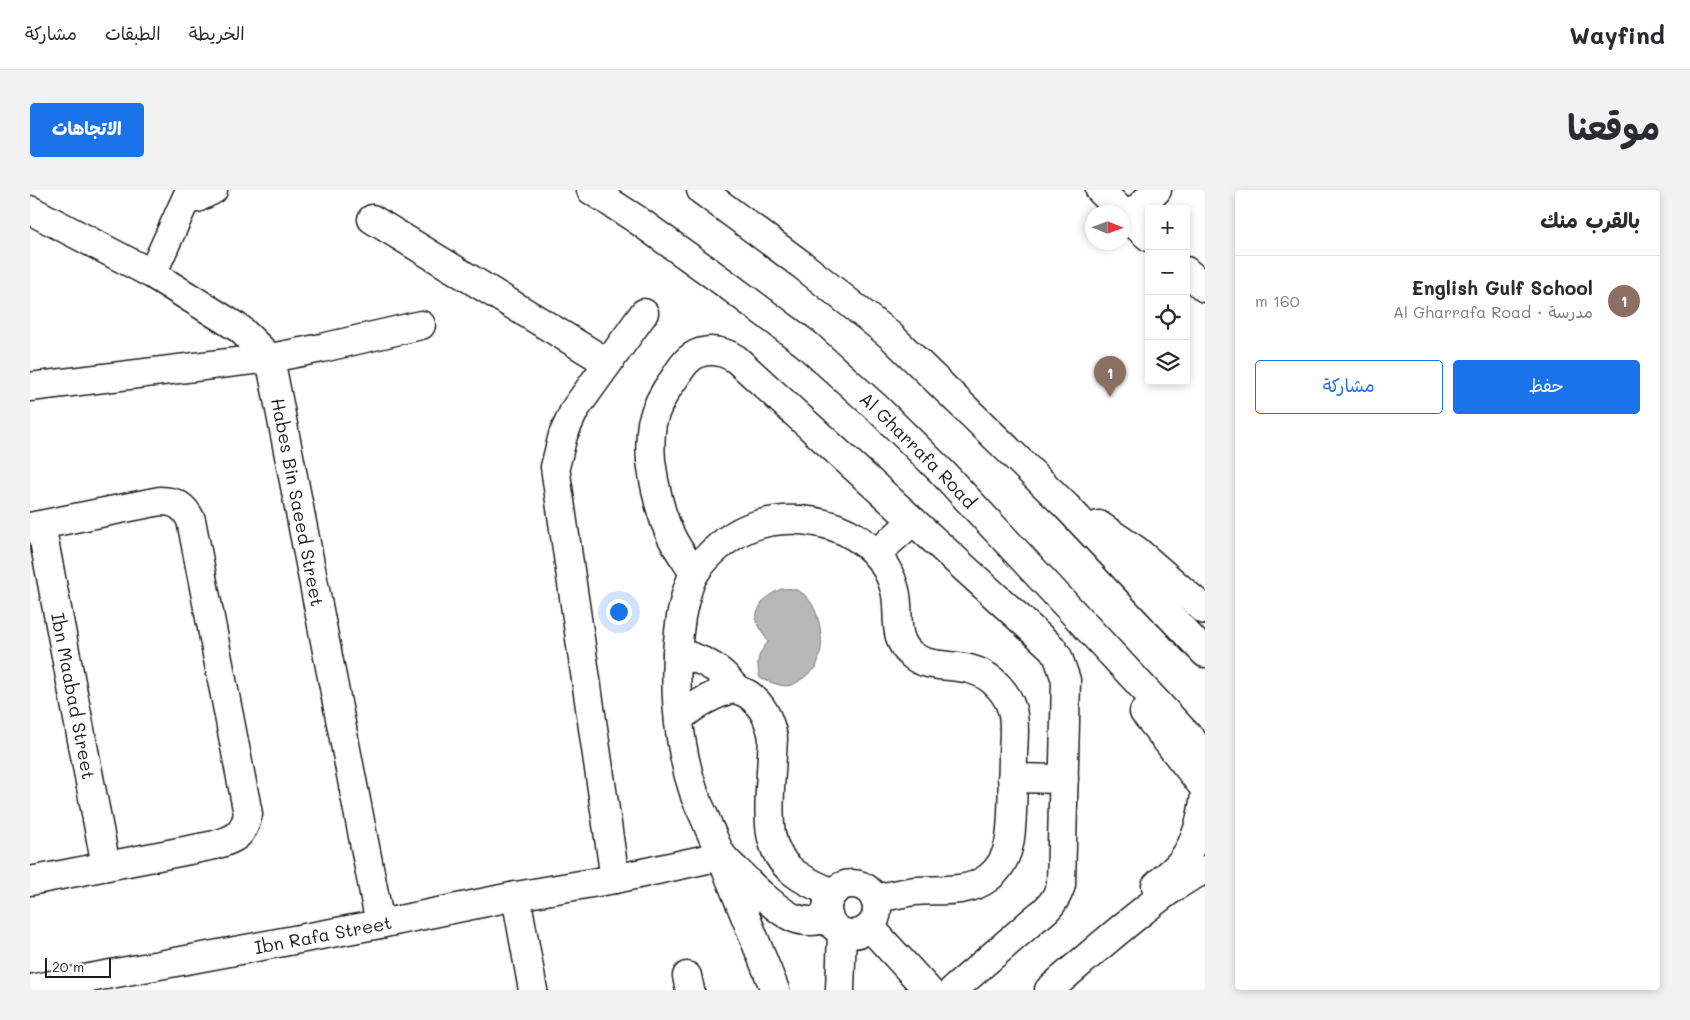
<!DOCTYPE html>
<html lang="ar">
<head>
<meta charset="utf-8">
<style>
  :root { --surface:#fff; --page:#f2f2f3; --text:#2b2b33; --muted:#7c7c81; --line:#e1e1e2; --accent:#1a73e8 }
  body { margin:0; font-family:Mali,"Playpen Sans Arabic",sans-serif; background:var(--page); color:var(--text); direction:rtl }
  .controls { position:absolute; right:15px; top:15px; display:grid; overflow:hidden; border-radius:5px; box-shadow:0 2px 8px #0003 }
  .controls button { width:45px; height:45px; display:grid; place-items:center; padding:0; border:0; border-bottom:1px solid var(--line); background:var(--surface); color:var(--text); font:25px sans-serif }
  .compass { position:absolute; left:1055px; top:15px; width:45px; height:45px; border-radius:50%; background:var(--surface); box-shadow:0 2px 8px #0003; rotate:91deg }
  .scale { position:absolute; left:15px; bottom:12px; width:66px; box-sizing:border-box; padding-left:5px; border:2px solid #1c1c1c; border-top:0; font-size:14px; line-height:18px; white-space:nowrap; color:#1c1c1c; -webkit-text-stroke:4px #fff; paint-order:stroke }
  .you { position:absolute; left:588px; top:421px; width:18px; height:18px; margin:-12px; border:4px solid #fff; border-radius:50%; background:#1a73e8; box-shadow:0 0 0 8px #1a73e833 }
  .badge { display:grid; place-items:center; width:32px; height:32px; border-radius:50%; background:var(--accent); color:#fff; font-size:16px; font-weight:700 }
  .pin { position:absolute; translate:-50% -41px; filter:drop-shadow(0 1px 2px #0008) }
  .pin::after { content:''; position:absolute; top:26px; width:18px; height:15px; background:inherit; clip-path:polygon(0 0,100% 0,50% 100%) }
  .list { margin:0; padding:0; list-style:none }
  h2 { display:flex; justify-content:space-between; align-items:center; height:65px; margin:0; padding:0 20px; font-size:21px }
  h2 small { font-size:16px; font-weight:400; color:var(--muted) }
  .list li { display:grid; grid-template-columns:32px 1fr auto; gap:15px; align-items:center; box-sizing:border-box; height:90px; padding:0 20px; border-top:1px solid var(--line) }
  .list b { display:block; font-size:19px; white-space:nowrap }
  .list p { margin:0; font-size:16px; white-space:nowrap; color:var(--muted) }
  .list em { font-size:16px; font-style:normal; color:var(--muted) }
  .actions { display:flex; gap:10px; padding:15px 20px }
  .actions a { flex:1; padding:11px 0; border:1px solid var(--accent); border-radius:5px; text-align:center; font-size:18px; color:var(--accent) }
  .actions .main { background:var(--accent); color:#fff }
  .icon { flex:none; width:28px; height:28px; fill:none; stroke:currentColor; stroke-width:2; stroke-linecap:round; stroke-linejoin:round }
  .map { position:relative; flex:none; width:1175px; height:800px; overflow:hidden; direction:ltr; border-radius:5px }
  header { display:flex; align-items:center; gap:30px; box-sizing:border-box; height:70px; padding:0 25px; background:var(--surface); border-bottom:1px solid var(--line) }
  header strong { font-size:24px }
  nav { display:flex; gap:28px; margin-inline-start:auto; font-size:18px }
  .intro { display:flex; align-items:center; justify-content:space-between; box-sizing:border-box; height:120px; padding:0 30px }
  h1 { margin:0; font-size:35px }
  .button { padding:12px 22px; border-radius:5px; background:var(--accent); color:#fff; font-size:18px; font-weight:700 }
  main { display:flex; gap:30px; padding:0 30px }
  aside { flex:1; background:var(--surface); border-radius:5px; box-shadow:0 2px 8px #0003 }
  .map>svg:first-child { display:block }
  .water { fill:#b8b8b8; stroke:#7a7a7a }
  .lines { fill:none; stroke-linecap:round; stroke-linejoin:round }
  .minor-casing { stroke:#1c1c1c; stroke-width:31 }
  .highway-casing { stroke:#1c1c1c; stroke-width:31 }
  .minor { stroke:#fff; stroke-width:28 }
  .highway { stroke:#fff; stroke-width:28 }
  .labels { text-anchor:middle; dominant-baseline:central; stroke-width:4.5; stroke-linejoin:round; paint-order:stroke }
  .street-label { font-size:18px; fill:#1c1c1c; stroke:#fff }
</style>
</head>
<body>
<header>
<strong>Wayfind</strong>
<nav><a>الخريطة</a><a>الطبقات</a><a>مشاركة</a></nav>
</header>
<div class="intro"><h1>موقعنا</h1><a class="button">الاتجاهات</a></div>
<main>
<aside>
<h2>بالقرب منك<small></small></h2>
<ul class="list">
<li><span class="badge" style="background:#8d6e63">1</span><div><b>English Gulf School</b><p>مدرسة · Al Gharrafa Road</p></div><em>160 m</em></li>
</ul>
<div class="actions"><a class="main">حفظ</a><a>مشاركة</a></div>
</aside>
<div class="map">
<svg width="1175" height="800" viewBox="0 0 1175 800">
  <rect width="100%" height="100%" fill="#fff"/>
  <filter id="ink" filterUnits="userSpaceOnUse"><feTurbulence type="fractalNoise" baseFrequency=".02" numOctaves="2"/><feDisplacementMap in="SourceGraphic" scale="10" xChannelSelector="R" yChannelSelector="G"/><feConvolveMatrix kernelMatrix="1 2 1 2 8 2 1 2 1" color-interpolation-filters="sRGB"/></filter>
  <g filter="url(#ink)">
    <!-- water -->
    <path class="water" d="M751 399C754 399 759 398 763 399 786 404 793 439 791 459 790 465 788 472 786 478 760 498 762 501 730 488 726 472 727 465 738 452L725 429C731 412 734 407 751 399Z"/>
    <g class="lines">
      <defs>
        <g id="minor">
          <path d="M1070 0 1092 22"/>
          <path d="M156 10 167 8 183 0"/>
          <path id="s1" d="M0 20 122 84 210 139 240 168 350 734"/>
          <path d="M1092 23 1119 47"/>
          <path d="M1098 28 1127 0"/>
          <path d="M342 29 578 173"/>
          <path d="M1156 81 1175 98"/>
          <path d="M122 84 160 0"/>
          <path d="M0 197 240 168 292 158 391 135"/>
          <path id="s2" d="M11 335 76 676"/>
          <path d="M0 337 130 311C146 311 154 316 161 330L218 624C213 646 205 649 185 655L0 691"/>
          <path d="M847 363 883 331"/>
          <path d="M664 383C657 372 648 360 642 348 631 327 624 295 621 271 620 258 620 246 622 233 626 217 634 202 644 189 648 183 652 176 657 171 671 157 691 159 706 169L1022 458 1028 467 1036 490 1031 695C1026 710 1019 719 1006 728L923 800"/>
          <path d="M647 463C666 467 681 473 695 486 699 490 702 495 705 498 709 501 715 502 719 505 734 516 740 531 743 548 742 565 741 582 740 599 739 628 736 660 762 681 774 691 789 697 803 703"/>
          <path d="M649 529C666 513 683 504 706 498"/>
          <path d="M982 588 1034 589"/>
          <path d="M585 689 525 277 533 245 545 219 614 123"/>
          <circle cx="822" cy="719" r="25"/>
          <path d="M1126 696C1134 688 1145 680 1152 671 1167 651 1172 627 1175 604"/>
          <path d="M486 706 503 800"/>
          <path d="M799 728C768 737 755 725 732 705 723 698 716 689 707 681 702 676 695 671 691 664 686 656 683 646 679 638 675 627 669 616 665 606 646 550 642 485 651 427 654 413 657 395 665 383 676 365 699 346 718 338 773 316 849 338 865 400 871 422 861 448 882 465 903 483 937 468 963 491 972 499 979 509 982 520 986 535 983 552 983 567 982 593 984 629 979 654 976 667 969 680 958 688 937 704 909 699 885 701 871 703 858 706 845 709"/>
          <path d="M840 737 898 800"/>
          <path d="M657 786 660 800"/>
          <path id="s3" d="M0 799 350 734 486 706 585 689 691 666 745 800"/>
          <path d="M810 800 812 742"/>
          <path d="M1019 800C1050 773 1081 746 1114 720 1133 705 1153 689 1175 680"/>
        </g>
        <g id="highway">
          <path id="s4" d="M561 0 606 29 696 94 776 154 848 219 913 283 1175 564"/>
          <path d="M671 0 772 75 861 146 1037 317 1175 463"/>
          <path d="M1069 335 1106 360 1175 420"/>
          <path d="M1114 522 1175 599"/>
        </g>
      </defs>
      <!-- minor casing -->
      <use href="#minor" class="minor-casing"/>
      <!-- highway casing -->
      <use href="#highway" class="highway-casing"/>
      <!-- minor -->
      <use href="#minor" class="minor"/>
      <!-- highway -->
      <use href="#highway" class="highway"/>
    </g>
  </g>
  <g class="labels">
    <!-- street labels -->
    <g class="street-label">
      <text stroke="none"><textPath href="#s4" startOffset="419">Al Gharrafa Road</textPath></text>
      <text stroke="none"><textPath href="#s1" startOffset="430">Habes Bin Saeed Street</textPath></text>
      <text stroke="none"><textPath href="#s2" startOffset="174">Ibn Maabad Street</textPath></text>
      <text stroke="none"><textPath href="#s3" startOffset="298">Ibn Rafa Street</textPath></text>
    </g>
  </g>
</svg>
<div class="controls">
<button>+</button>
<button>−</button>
<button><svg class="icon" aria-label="locate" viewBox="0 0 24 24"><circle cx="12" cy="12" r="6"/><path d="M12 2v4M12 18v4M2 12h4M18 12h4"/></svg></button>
<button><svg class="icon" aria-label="layers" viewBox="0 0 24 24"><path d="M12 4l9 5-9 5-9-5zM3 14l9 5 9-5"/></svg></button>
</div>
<svg class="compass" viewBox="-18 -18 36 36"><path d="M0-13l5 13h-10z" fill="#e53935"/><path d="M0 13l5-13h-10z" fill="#7c7c81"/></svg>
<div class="scale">20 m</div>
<div class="you"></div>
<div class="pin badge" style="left:1080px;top:207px;background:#8d6e63">1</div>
</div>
</main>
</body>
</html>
